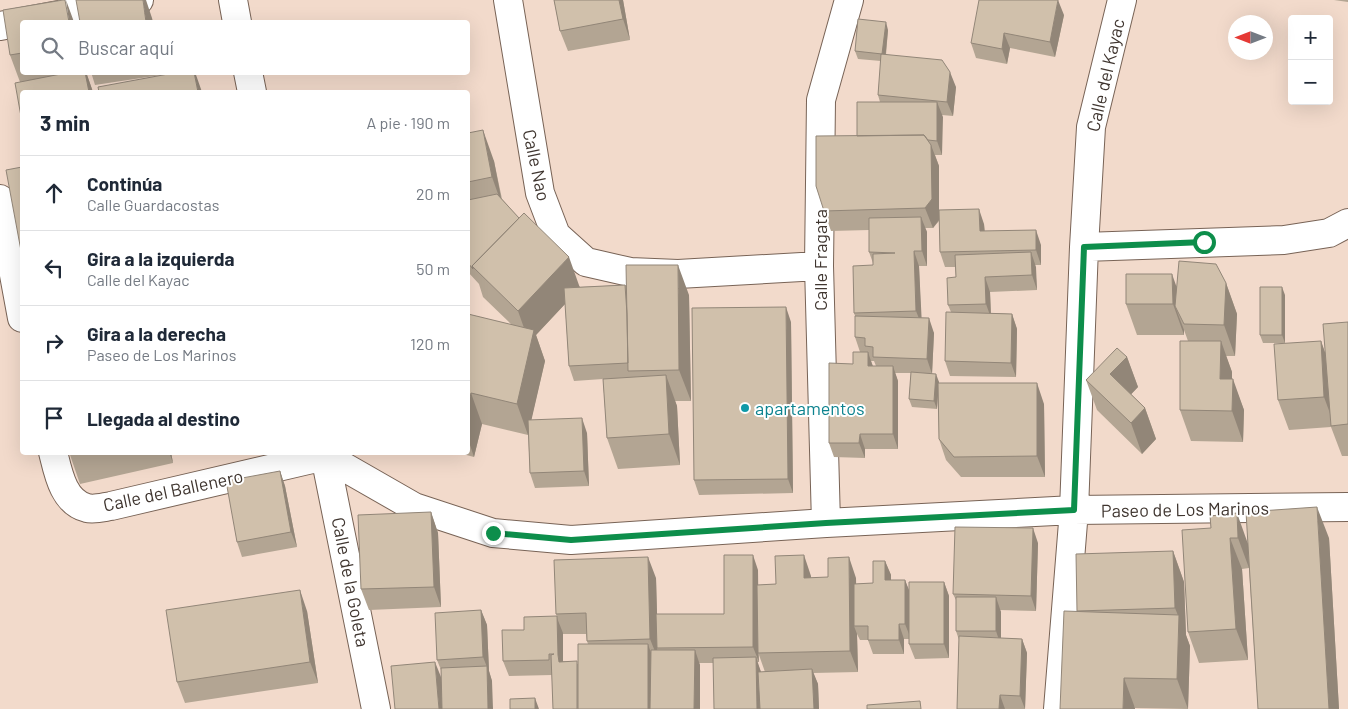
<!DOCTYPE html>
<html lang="es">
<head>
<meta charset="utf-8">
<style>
  :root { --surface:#fff; --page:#f6f6f7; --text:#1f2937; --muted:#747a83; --line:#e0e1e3 }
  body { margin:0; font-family:Barlow,sans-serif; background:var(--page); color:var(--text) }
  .controls { position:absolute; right:15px; top:15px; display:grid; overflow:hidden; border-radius:5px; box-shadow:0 5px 20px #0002 }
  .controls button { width:45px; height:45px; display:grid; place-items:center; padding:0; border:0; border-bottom:1px solid var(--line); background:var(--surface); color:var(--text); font:25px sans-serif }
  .compass { position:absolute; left:1228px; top:15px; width:45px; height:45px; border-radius:50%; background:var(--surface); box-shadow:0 5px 20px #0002; rotate:270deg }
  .stop { position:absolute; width:15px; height:15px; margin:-11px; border:4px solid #0d8e4b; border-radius:50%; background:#fff }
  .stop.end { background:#0d8e4b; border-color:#fff; box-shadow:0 1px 5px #0008 }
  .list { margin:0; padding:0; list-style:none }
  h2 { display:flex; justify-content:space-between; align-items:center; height:65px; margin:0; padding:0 20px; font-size:21px }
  h2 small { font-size:16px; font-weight:400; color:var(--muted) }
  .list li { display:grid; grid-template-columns:32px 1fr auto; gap:15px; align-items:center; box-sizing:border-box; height:75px; padding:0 20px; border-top:1px solid var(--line) }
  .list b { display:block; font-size:19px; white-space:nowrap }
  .list p { margin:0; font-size:16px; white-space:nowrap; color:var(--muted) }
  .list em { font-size:16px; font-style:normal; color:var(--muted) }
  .icon { flex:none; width:28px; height:28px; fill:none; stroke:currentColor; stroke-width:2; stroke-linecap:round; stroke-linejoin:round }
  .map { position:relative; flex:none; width:1348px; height:709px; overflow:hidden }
  .search { position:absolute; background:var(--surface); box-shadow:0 5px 20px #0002; left:20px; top:20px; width:450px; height:55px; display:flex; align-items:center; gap:12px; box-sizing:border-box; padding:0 18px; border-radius:5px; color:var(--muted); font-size:19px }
  .panel { position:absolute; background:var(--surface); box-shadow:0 5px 20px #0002; left:20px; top:90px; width:450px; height:365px; border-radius:5px }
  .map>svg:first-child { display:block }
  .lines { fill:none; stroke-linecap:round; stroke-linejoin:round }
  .minor-casing { stroke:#786356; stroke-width:30 }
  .minor { stroke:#fff; stroke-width:28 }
  .wall { fill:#b3a593; fill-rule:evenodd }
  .shaded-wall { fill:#928678 }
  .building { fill:#d0c0ab; stroke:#928678 }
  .route { stroke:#0d8e4b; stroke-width:6 }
  .culture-dot { fill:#0f9aa8; stroke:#fff; stroke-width:2 }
  .labels { text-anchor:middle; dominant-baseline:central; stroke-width:4; stroke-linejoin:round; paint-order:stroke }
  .street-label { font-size:18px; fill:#3f352f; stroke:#fff }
  .culture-label { font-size:18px; fill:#0d838f; stroke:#fff; text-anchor:start }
</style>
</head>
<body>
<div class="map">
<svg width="1348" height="709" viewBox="0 0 1348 709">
  <rect width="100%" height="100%" fill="#f2dacb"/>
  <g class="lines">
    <defs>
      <path id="minor" d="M233 0 237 22
        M508 0 540 193 556 235 586 262 630 272 678 274 819 266
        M0 26 139 0
        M248 72 252 92
        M0 199 22 318
        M1084 247 1284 240 1329 233 1348 223
        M53 452C58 472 63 502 87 508 94 510 104 507 111 506L325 456 376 709
        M325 452V456L414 507 493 533 571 540 826 523 1074 510 1348 507
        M826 523 819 266 821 100 849 0
        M1058 709 1074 510 1084 247 1091 127 1122 0"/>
    </defs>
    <!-- minor casing -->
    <use href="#minor" class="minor-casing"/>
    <!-- minor -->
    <use href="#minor" class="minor"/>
  </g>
  <!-- wall -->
  <path class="wall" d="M554 0H623L630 40 568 51 560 31Z
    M1333 0H1348V2L1334 0Z
    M1064 15 1055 57 1010 48 1007 64 976 58 971 43Z
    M22 22V72H86L93 92H22L20 82 10 55Z
    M888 30 886 55 956 87 953 116 942 115V155H935L939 166V210L984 224 985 231 1041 245V265H1035L1037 290 990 292 991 313 1012 314 1017 329 1016 377 950 376 945 361 951 312 948 305 956 277 955 267H945L940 252 939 221 933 228H925L927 232V266H919L921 318 934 333 932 374 939 382V383L1044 404 1045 477H961L946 460 939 439 938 391 937 409 912 407 909 399 911 373H895L898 381V449H865V458L834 457 829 443 853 364 860 352 855 337V316L854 313 873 265V263L869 252V230L831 231 824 211 857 136 880 102 878 95 881 61 858 59 855 51ZM871 361H874L876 366H873Z
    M91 72H160L161 75 95 85Z
    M468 133 494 161 502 199 580 287 625 285 627 288 689 295 691 401H675L677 406 680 465 618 469 607 438 603 379 574 381 569 366 565 304 536 335 545 361 531 420 587 433 589 486 535 488 530 473 528 432V435L482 424 474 457 455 452H468V314L512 325 483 297 479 284 468 272Z
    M1226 283 1237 314 1235 356H1226L1232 372V379L1244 410 1243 442 1191 441 1180 410 1188 341 1184 330V335H1137L1126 304 1177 286Z
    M1285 295V343H1263L1260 335Z
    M791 322 793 493 699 495 694 480Z
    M1348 322V456H1342L1331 427 1289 430 1278 400 1321 341 1325 353Z
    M1127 357 1138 387 1131 394 1145 408 1156 439 1142 454 1097 410 1086 380Z
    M69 452H171L173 463 80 484Z
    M178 452H189L179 455Z
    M280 471 285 486 297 547 242 557 237 542Z
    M431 512 438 533 441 607 369 610 361 589Z
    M1210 516 1248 543 1329 538 1339 709H1258L1249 568 1242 569 1248 660 1199 663 1188 632 1211 528Z
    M1038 543 1036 611 1000 610 1001 612V638L1022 639 1027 653 1025 709H957L959 640 956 631V600L953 594Z
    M1173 551 1184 582 1186 635 1190 646 1188 709 1135 708 1077 611Z
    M885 561 891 575V580H905L909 591 944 582 949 596V658L915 659 909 644V639H904V654H873L868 640H860L857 634 858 672 813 673 818 684 819 709H714V663H699L700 665V709H553L552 675 509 676 503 661 557 616 556 614 656 578 657 614H724L758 570V585L776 584 811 576V578H856V584L873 583ZM563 633V634H586L587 641 588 644 578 664 563 661ZM759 655 765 672H761L757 662H759Z
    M481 610 487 625 489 671 492 681 395 709 441 677 442 689 441 670 437 660Z
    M307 611 318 683 185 703 177 682Z"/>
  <!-- shaded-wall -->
  <path class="shaded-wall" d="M66 0 74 22H69Z
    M143 0H146L152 18 153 22H146Z
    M619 0H623L630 40 623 19Z
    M1058 0 1064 15 1055 57 1050 42Z
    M886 22 888 30 885 61 882 54Z
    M1004 33 1010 48 1007 64 1002 49Z
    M85 72H86L93 92H89Z
    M194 72H195L202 92H198Z
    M950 72 956 87 953 116 947 102Z
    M937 102 943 117 942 155 937 141Z
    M483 130 494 161 503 208 492 177Z
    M931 145 939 166V220L933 228 925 208Z
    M979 209 984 224 985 246 980 231Z
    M921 217 927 232V266L922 251Z
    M1036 230 1041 245V265L1036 250Z
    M914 251 919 266 922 326 916 311Z
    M1031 252 1036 267 1037 290 1032 275Z
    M569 257 580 288 536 335 545 361 528 435 517 404 529 342 518 311Z
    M678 265 689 295 691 401 679 370Z
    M1172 274 1183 305 1175 306 1184 330V335L1173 304Z
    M985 277 990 292 991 318 986 304Z
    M1226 283 1237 314 1235 356 1224 325Z
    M1282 287 1285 295V343L1282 335Z
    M786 307 791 322 793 493 788 479Z
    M1012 314 1017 329 1016 377 1011 363Z
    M929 318 934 333 932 374 927 359Z
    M1221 341 1232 372V410L1220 379Z
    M1321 341 1332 372 1335 427 1324 397Z
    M868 352 873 367 868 366Z
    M1127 357 1138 387 1121 405 1110 374Z
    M893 366 898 381V449L893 434Z
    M936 374 939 382 937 409 934 401Z
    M666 375 677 406 680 465 669 434Z
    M1233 379 1244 410 1243 442 1232 411Z
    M1037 383 1044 404 1045 477 1037 456Z
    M471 393 482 424 474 457 468 439V407Z
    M1145 408 1156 439 1142 454 1131 423Z
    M582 418 587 433 589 486 584 471Z
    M860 434 865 449V458L859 443Z
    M169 452H171L173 463Z
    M280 471 285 486 297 547 291 532Z
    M1317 507 1329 538 1339 709H1329Z
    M431 512 438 533 441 607 434 587Z
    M1237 513 1248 544 1249 568 1238 538Z
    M1033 528 1038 543 1036 611 1031 596Z
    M1230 538 1242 569 1248 660 1236 629Z
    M1173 551 1184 582 1186 635 1190 646 1188 709 1177 679 1179 618 1175 608Z
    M753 555 758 570 759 653H758L759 662 753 647Z
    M804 555 811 576 812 598 804 578Z
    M648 557 656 578 658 648H657L658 659 650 639Z
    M849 557 856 578 857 626H854L857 634 858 672 850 651Z
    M885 561 891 575V595L885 580Z
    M905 580 911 595V639L905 624Z
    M944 582 949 596V658L944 644Z
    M300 590 307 611 318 683 310 662Z
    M996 597 1001 612V646L996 631Z
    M481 610 487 625 489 671 492 681 493 709H488L487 667 483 657Z
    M557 618 563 633V670L559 662 558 655Z
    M899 624 904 639V654L899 640Z
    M1022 639 1027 653 1025 709 1020 696Z
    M648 644 655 665V709H648Z
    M695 650 700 665V709H694Z
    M756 657 761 672 762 709H757Z
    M435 662 441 677 443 709H439Z
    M812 669 818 684 819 709H814Z
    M1124 678 1135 708V709H1123Z
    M1000 695 1005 709H999Z
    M535 698 539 709H535Z"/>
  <!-- building -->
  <path class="building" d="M63 0H65L69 22H22V53L10 55 3 10Z
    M76 0H143L146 22H80Z
    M554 0H619L623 19 560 31Z
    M979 0H1058L1050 42 1004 33 1002 49 971 43Z
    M858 19 886 22 882 54 855 51Z
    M881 54 942 60 950 72 947 102 878 95Z
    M71 72H85L89 92H22V122L15 83Z
    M179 72H194L198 92H99L98 87Z
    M857 102H937V141L928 140 924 135 857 136Z
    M483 130 492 177 468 182V133Z
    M924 135 931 145 932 199 925 208 824 211 816 186V136Z
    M22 167V256L6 170Z
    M497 194 519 218 472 266 473 269 468 263V200Z
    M979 209 980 231 1036 230V250L940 252 939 210Z
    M524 213 569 257 518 311 472 266Z
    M921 217 922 251H914L916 311 854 313 853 266 873 265V254L895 253 869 252V218Z
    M1031 252 1032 275 985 277 986 304 948 305 947 278 956 277 955 255Z
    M1179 261 1216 264 1226 283 1224 325 1184 324 1175 306Z
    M626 265H678L679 370 628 371Z
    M1126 274H1172L1173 304H1126Z
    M625 285 627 314 628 363 569 366 564 288Z
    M1260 287H1282V335H1260Z
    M786 307 788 479 694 480 692 308Z
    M946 312 1012 314 1011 363 945 361Z
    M468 314 534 330 517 404 471 393 468 407Z
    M855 316 929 318 927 359 873 357V347L865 346V338L855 337Z
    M1348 322V424L1331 426 1323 324Z
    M1180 341H1221L1220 379H1233L1232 411 1180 410Z
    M1321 341 1324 397 1278 400 1274 344Z
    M1117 348 1127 357 1110 374 1145 408 1131 423 1086 380Z
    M853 352H868V366H893V434H860L859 443H829V363L853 364Z
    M911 372 936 374 934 401 909 399Z
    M666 375 669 434 607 438 603 379Z
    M938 383H1037V456L954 457 939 439Z
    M582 418 584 471 530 473 528 420Z
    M280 471 291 532 237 542 226 481Z
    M1317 507 1329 709H1258L1246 512Z
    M431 512 434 587 361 589 358 515Z
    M1237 513 1238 538H1230L1236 629 1188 632 1182 530 1211 528 1210 516Z
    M955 527 1033 528 1031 596 953 594Z
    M1173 551 1175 608 1077 611 1076 554Z
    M724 555H753V647L657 648 656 614H724Z
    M804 555V578L828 577V558L849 557 850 651 758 653 757 585 776 584 775 556Z
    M648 557 650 639 587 641 586 613 556 614 554 560Z
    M873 561H885V580H905V624H899V640H868V626H854V584L873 583Z
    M909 582H944V644H909Z
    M300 590 310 662 177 682 166 610Z
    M956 597H996V631H956Z
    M481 610 483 657 437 660 435 613Z
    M1064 611 1179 615 1177 679 1124 678 1123 709H1060Z
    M557 616 558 655 559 662 577 661V709H553L551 655 554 654H549V660L503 661 502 630H524V617Z
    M959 636 1022 639 1020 696 1000 695 999 709H957Z
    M578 644H648V709H578Z
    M651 650H695L694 709H650Z
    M756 657 757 709H714L713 658Z
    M435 662 439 709H395L391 666Z
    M487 666 488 709H442L441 668Z
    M812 669 814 709H760L758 672Z
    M535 698V709H510V699Z
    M920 701 921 709H867V705Z"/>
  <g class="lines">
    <!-- route -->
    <path class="route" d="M493 533 571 540 826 523 1074 510 1084 247 1204 242"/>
  </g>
  <!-- markers -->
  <circle class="culture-dot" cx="745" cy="408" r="5"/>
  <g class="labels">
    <!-- street labels -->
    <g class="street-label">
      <text transform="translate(1105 75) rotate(-77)">Calle del Kayac</text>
      <text transform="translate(537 165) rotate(78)">Calle Nao</text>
      <text transform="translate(820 260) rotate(-90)">Calle Fragata</text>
      <text transform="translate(173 490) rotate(-12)">Calle del Ballenero</text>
      <text transform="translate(1185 509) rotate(-1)">Paseo de Los Marinos</text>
      <text transform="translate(351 582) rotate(79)">Calle de la Goleta</text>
    </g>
    <!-- culture labels -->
    <g class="culture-label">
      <text x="755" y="408">apartamentos</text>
    </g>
  </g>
</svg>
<div class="controls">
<button>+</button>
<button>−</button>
</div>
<svg class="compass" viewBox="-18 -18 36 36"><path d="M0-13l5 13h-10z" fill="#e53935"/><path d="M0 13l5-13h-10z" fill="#747a83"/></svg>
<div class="stop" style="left:1204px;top:242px"></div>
<div class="stop end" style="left:493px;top:533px"></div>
<div class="search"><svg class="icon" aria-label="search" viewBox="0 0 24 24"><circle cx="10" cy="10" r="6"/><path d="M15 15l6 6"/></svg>Buscar aquí</div>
<section class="panel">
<h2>3 min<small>A pie · 190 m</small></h2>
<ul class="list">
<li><svg class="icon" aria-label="ahead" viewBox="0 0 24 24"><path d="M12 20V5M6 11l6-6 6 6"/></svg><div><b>Continúa</b><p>Calle Guardacostas</p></div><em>20 m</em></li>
<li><svg class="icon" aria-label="left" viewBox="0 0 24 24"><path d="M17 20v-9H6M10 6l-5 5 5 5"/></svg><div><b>Gira a la izquierda</b><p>Calle del Kayac</p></div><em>50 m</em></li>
<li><svg class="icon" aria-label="right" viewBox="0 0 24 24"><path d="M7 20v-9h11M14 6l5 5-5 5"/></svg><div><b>Gira a la derecha</b><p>Paseo de Los Marinos</p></div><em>120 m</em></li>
<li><svg class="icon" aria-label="arrive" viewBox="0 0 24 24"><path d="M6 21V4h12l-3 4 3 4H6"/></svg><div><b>Llegada al destino</b></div></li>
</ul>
</section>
</div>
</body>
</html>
